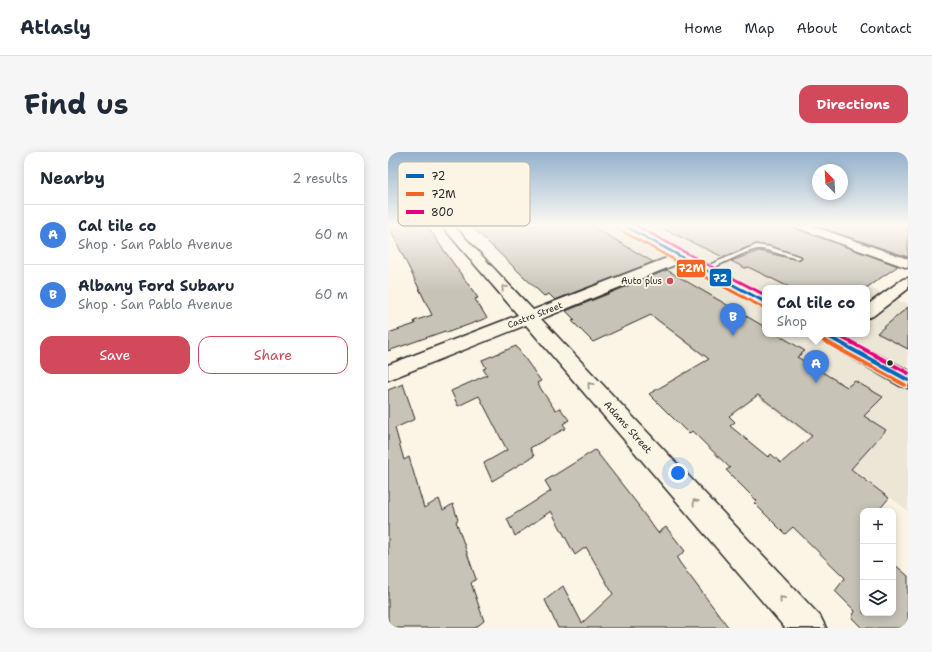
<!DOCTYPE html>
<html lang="en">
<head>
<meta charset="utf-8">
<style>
  :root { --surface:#fff; --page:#f6f6f7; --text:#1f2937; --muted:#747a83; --line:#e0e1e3; --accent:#d1495b }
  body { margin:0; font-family:"Shantell Sans",sans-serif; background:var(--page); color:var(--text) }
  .controls { position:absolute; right:12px; bottom:12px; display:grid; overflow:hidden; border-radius:8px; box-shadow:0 2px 10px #0003 }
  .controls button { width:36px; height:36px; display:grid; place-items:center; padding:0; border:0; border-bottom:1px solid var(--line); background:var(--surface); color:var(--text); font:20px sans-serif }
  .compass { position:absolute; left:424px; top:12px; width:36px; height:36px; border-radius:50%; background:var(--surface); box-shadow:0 2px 10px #0003; rotate:336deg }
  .you { position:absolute; left:290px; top:321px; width:14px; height:14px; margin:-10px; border:3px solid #fff; border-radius:50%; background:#1a73e8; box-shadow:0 0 0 6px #1a73e833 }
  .badge { display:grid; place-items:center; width:26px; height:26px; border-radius:50%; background:var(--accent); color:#fff; font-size:13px; font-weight:700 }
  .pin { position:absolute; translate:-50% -33px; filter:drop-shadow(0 1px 2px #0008) }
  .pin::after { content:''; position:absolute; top:21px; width:14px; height:12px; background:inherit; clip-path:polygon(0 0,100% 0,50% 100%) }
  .popup { position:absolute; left:374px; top:133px; width:108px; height:52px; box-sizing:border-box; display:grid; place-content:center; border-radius:8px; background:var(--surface); filter:drop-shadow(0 1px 3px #0005); font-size:13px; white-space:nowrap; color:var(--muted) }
  .popup b { font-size:15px; color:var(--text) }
  .popup::after { content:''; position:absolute; left:50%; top:100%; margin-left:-8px; border:8px solid transparent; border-top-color:var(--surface) }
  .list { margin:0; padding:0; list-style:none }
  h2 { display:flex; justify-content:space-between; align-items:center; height:52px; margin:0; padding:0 16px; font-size:17px }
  h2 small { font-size:13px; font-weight:400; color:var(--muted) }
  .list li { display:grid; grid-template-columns:26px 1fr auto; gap:12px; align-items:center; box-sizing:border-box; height:60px; padding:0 16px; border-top:1px solid var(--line) }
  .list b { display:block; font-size:15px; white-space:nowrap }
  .list p { margin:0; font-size:13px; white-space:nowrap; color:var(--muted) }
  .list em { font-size:13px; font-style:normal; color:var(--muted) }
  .actions { display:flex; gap:8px; padding:12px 16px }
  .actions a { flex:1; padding:9px 0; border:1px solid var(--accent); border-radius:12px; text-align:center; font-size:14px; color:var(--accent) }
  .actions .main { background:var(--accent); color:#fff }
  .icon { flex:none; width:22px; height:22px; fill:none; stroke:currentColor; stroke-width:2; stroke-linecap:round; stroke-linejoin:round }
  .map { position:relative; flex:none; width:520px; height:476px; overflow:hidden; border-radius:12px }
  header { display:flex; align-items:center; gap:24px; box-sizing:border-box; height:56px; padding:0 20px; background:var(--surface); border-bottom:1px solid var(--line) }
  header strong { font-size:19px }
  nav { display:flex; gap:22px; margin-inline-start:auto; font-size:14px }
  .intro { display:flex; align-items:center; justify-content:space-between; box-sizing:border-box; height:96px; padding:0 24px }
  h1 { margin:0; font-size:28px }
  .button { padding:10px 18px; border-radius:12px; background:var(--accent); color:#fff; font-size:14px; font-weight:700 }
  main { display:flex; gap:24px; padding:0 24px }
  aside { flex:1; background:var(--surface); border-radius:12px; box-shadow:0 2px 10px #0003 }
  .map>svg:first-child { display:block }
  .built { fill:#ece6d7; fill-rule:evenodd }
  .building { fill:#c8c3b7; stroke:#2b2b2b; fill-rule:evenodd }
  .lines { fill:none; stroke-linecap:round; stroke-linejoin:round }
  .service-casing { stroke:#2b2b2b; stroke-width:3 }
  .minor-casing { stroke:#2b2b2b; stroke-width:3 }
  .primary-casing { stroke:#2b2b2b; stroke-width:3 }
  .service { fill:#fcf5e5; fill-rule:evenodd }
  .minor { fill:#fcf5e5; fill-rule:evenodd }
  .primary { fill:#fcf5e5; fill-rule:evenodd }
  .bus-1-far2-casing { stroke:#fcf5e5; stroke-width:4.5 }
  .bus-1-far1-casing { stroke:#fcf5e5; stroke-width:5 }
  .bus-1-casing { stroke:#fcf5e5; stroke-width:7 }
  .bus-2-far2-casing { stroke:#fcf5e5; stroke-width:4.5 }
  .bus-2-far1-casing { stroke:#fcf5e5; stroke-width:5 }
  .bus-2-casing { stroke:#fcf5e5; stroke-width:7 }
  .bus-3-far2-casing { stroke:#fcf5e5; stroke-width:4.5 }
  .bus-3-far1-casing { stroke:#fcf5e5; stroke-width:5 }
  .bus-3-casing { stroke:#fcf5e5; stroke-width:7 }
  .bus-1-far2 { stroke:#0065bd; stroke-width:2.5 }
  .bus-1-far1 { stroke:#0065bd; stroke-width:3 }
  .bus-1 { stroke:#0065bd; stroke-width:4 }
  .bus-2-far2 { stroke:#f26522; stroke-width:2.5 }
  .bus-2-far1 { stroke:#f26522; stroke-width:3 }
  .bus-2 { stroke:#f26522; stroke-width:4 }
  .bus-3-far2 { stroke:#e5007d; stroke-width:2.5 }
  .bus-3-far1 { stroke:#e5007d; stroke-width:3 }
  .bus-3 { stroke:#e5007d; stroke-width:4 }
  .oneway { stroke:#949088 }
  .poi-dot { fill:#d1495b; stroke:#fcf5e5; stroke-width:1.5 }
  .bus-dot { fill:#2b2b2b; stroke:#fcf5e5; stroke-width:1.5 }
  .labels { text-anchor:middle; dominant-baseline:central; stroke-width:4; stroke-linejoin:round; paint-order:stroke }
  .far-poi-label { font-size:9px; fill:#2b2b2b; stroke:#fcf5e5; text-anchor:end }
  .far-street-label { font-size:9px; fill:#2b2b2b; stroke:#fcf5e5 }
  .street-label { font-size:10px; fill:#2b2b2b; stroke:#fcf5e5 }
  .key { fill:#fcf5e5; stroke:#bdb8ad; stroke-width:1 }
  .key-label { font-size:11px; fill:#2b2b2b }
  .line-badge { stroke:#fcf5e5; stroke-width:1.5 }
  .badge-label { font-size:11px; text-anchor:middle; font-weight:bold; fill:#fff }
</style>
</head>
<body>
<header>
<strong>Atlasly</strong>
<nav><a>Home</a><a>Map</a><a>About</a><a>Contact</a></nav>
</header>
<div class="intro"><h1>Find us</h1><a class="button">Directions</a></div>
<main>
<aside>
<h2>Nearby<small>2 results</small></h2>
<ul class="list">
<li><span class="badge" style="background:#3f7fe0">A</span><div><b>Cal tile co</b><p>Shop · San Pablo Avenue</p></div><em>60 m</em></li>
<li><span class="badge" style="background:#3f7fe0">B</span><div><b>Albany Ford Subaru</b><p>Shop · San Pablo Avenue</p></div><em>60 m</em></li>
</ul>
<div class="actions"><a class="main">Save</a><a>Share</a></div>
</aside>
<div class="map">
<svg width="520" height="476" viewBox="0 0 520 476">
  <rect width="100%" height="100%" fill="#fcf5e5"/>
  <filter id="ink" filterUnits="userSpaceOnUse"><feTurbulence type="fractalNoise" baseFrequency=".025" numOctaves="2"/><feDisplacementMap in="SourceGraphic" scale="8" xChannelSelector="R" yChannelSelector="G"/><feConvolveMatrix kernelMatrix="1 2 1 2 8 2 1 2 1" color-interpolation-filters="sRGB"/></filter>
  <g filter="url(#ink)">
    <!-- built -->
    <path class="built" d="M141 73H332L520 152V359ZM377 136H479V182H377Z"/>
    <!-- building -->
    <path class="building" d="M0 73H38L90 146 87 147 99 166 58 181 57 179 0 199V181L27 172 26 169 44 163Z
      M82 73H202L265 110 167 148 161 142 156 144Z
      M267 73H405L406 76 510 114 478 136H403L360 115 357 116 343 109 371 99 410 108 414 106 413 104 382 94 368 92 335 105Z
      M425 73H520V105Z
      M279 118 377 175V182H389L417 199 409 205 459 235 467 229 495 245 476 264 498 278 463 317 501 346 490 359H475V461H505V411L520 424V476H474L464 466 467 459 447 439 457 426 405 375 397 382 366 351 369 349 338 318 342 316 304 279 301 282 261 242 321 207 263 163 205 190 184 169 187 168 178 159ZM370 243 424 284 393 311 383 302 380 305 342 274 347 270 341 264Z
      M520 155V197L489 181Z
      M128 194 153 229 149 231 167 258 172 256 181 268 175 272 178 276 142 296 146 304 104 329 96 311 119 298 91 244 70 254 63 239 99 223 95 217 98 216 94 208Z
      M15 232 27 267 7 276 16 308 21 305 36 356 51 347 55 358 65 352 70 368 68 369 88 427 83 431 96 469 87 476H0V238Z
      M207 298 251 354H250L270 381 278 375 297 399 289 406 292 411 341 476H170L157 448 175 434 194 471 225 442 198 395 187 403 163 359 127 384 119 367 163 339 157 329Z"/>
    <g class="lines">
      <defs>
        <path id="service" d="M368 93 382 95 413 105 410 107C399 105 380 97 371 97 362 97 329 114 319 119H316L312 117Z"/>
        <path id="minor" d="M53 73H65L145 158 289 102H299L301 105 299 108 153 167 432 464 438 476H397L138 173 0 228V213L130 163Z
          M406 73H421L520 107V116L407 75Z
          M520 126V137L485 164 479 166V153L515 127Z"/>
        <path id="primary" d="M229 73H243L377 143V155L371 153 231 75Z
          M427 182H450L520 218V236L512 234 429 186Z"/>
      </defs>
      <!-- service casing -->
      <use href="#service" class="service-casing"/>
      <!-- minor casing -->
      <use href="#minor" class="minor-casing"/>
      <!-- primary casing -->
      <use href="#primary" class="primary-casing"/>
      <!-- service -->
      <use href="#service" class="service"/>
      <!-- minor -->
      <use href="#minor" class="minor"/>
      <!-- primary -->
      <use href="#primary" class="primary"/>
      <defs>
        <path id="bus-1-far2" d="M235 73 325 122"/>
        <path id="bus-1-far1" d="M323 121 377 150"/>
        <path id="bus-1" d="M436 182 520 228"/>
        <path id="bus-2-far2" d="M232 78 312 122"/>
        <path id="bus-2-far1" d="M310 121 374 155"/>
        <path id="bus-2" d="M433 187 517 233"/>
        <path id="bus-3-far2" d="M247 73 337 122"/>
        <path id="bus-3-far1" d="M335 121 377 143"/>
        <path id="bus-3" d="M448 182 520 221"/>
      </defs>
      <!-- bus-1-far2 casing -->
      <use href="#bus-1-far2" class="bus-1-far2-casing"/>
      <!-- bus-1-far1 casing -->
      <use href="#bus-1-far1" class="bus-1-far1-casing"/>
      <!-- bus-1 casing -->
      <use href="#bus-1" class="bus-1-casing"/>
      <!-- bus-2-far2 casing -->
      <use href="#bus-2-far2" class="bus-2-far2-casing"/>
      <!-- bus-2-far1 casing -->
      <use href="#bus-2-far1" class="bus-2-far1-casing"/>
      <!-- bus-2 casing -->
      <use href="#bus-2" class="bus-2-casing"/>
      <!-- bus-3-far2 casing -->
      <use href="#bus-3-far2" class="bus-3-far2-casing"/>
      <!-- bus-3-far1 casing -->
      <use href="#bus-3-far1" class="bus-3-far1-casing"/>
      <!-- bus-3 casing -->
      <use href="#bus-3" class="bus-3-casing"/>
      <!-- bus-1-far2 -->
      <use href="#bus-1-far2" class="bus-1-far2"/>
      <!-- bus-1-far1 -->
      <use href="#bus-1-far1" class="bus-1-far1"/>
      <!-- bus-1 -->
      <use href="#bus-1" class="bus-1"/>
      <!-- bus-2-far2 -->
      <use href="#bus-2-far2" class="bus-2-far2"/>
      <!-- bus-2-far1 -->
      <use href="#bus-2-far1" class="bus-2-far1"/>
      <!-- bus-2 -->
      <use href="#bus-2" class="bus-2"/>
      <!-- bus-3-far2 -->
      <use href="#bus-3-far2" class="bus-3-far2"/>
      <!-- bus-3-far1 -->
      <use href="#bus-3-far1" class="bus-3-far1"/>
      <!-- bus-3 -->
      <use href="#bus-3" class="bus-3"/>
    </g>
    <!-- one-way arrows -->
    <defs><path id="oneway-chevron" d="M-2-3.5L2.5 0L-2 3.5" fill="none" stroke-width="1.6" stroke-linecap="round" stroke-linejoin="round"/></defs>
    <g class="oneway">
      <use href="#oneway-chevron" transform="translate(116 136) rotate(-132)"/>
      <use href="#oneway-chevron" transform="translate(202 233) rotate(-132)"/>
      <use href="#oneway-chevron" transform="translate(307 350) rotate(-132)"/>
      <use href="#oneway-chevron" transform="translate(394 447) rotate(-132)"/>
    </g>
  </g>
  <!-- sky -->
  <linearGradient id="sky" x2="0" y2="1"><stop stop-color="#93b2cd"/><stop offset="0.53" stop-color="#fefaf3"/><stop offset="1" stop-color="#fefaf3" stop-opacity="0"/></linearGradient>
  <rect width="520" height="139" fill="url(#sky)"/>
  <!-- markers -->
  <circle class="poi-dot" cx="282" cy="129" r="4"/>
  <circle class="bus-dot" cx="502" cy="211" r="3.5"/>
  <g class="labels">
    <!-- far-poi labels -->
    <g class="far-poi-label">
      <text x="274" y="129">Auto plus</text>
    </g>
    <!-- far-street labels -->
    <g class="far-street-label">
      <text transform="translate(147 163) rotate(-21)">Castro Street</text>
    </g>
    <!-- street labels -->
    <g class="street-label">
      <text transform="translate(240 275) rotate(48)">Adams Street</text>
    </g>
  </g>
  <!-- legend -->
  <rect x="10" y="10" width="132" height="64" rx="6" class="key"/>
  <rect x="18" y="22" width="18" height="4" fill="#0065bd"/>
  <rect x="18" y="40" width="18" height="4" fill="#f26522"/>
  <rect x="18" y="58" width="18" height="4" fill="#e5007d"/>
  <g class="key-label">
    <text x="43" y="28">72</text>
    <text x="43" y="46">72M</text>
    <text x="43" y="64">800</text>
  </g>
  <g class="line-badge">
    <rect x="288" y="107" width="30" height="19" rx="4" fill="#f26522"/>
    <rect x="321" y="116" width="23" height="19" rx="4" fill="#0065bd"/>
  </g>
  <g class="badge-label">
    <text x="303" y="120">72M</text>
    <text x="332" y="130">72</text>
  </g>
</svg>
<div class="controls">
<button>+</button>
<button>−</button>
<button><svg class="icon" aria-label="layers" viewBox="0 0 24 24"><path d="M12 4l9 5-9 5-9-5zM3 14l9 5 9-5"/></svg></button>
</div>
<svg class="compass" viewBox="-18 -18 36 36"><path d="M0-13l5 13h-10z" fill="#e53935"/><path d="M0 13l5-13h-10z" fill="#747a83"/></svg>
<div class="you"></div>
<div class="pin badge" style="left:428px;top:231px;background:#3f7fe0">A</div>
<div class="popup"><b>Cal tile co</b>Shop</div>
<div class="pin badge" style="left:345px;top:184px;background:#3f7fe0">B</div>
</div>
</main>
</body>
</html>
